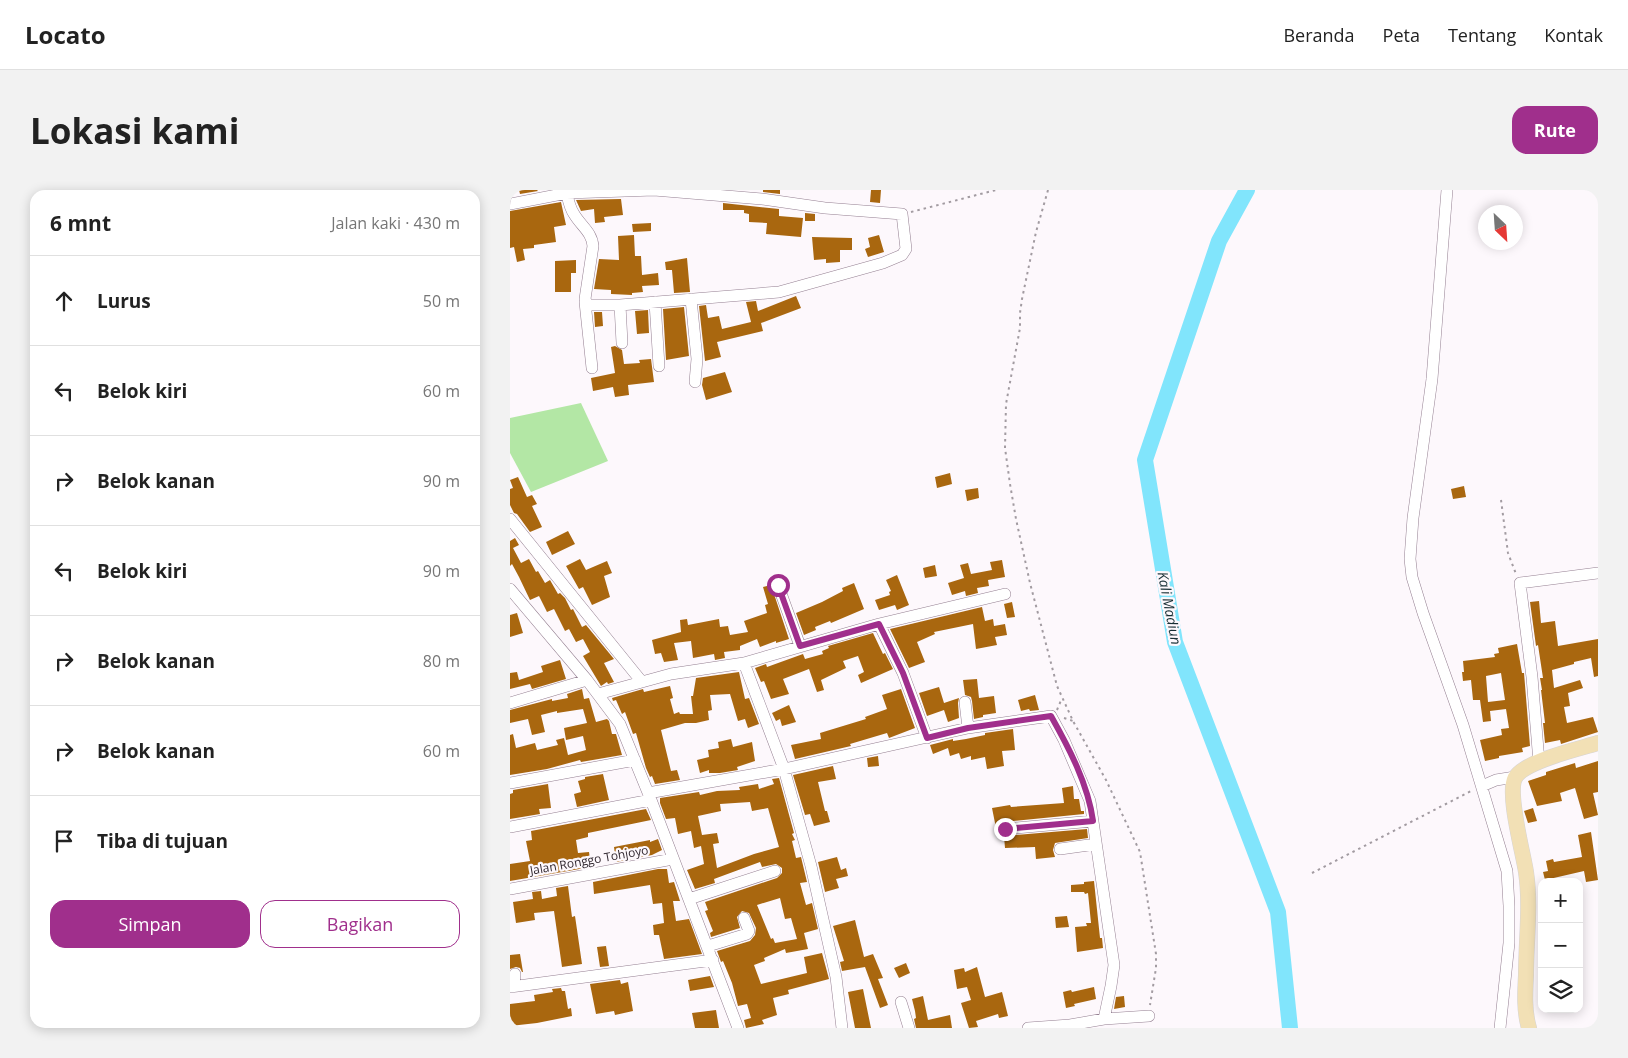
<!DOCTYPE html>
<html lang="id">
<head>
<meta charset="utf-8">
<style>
  :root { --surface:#fff; --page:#f2f2f2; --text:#222; --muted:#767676; --line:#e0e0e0; --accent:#a02f8c }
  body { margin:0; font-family:"Open Sans",sans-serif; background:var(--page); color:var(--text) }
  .controls { position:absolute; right:15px; bottom:15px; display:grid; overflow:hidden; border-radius:10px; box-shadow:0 2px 12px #0003 }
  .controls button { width:45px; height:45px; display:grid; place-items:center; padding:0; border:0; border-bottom:1px solid var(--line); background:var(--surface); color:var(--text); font:25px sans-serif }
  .compass { position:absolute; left:968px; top:15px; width:45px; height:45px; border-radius:50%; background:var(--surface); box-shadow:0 2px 12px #0003; rotate:155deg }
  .stop { position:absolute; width:15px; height:15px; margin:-11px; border:4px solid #a02f8c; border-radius:50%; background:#fff }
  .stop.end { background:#a02f8c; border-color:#fff; box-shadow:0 1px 5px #0008 }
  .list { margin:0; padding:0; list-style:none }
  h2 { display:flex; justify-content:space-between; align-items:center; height:65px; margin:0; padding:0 20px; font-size:21px }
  h2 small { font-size:16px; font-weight:400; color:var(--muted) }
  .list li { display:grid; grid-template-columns:32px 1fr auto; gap:15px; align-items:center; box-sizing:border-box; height:90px; padding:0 20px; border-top:1px solid var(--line) }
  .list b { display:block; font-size:19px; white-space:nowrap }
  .list em { font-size:16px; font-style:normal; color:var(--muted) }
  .actions { display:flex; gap:10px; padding:15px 20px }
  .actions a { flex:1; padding:11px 0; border:1px solid var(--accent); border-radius:15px; text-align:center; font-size:18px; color:var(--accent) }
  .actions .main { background:var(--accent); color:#fff }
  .icon { flex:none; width:28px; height:28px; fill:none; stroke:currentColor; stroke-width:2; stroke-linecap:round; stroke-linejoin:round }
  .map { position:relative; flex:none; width:1088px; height:838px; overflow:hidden; border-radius:15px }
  header { display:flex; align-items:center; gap:30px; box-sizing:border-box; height:70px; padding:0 25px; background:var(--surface); border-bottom:1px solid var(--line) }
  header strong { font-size:24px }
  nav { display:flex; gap:28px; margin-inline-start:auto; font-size:18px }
  .intro { display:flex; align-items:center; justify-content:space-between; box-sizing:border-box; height:120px; padding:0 30px }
  h1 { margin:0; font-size:35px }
  .button { padding:12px 22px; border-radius:15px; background:var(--accent); color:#fff; font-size:18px; font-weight:700 }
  main { display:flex; gap:30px; padding:0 30px }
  aside { flex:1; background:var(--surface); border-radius:15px; box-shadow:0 2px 12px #0003 }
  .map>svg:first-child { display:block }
  .green { fill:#b3e7a5 }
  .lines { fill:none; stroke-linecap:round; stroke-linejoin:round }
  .river { stroke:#81e5fc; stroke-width:16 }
  .building { fill:#a9670f; fill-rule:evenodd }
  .minor-casing { stroke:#958092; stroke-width:12 }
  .major-casing { stroke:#d6d4d6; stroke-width:16 }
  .path { stroke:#a29ba1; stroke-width:2; stroke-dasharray:2.5 4; stroke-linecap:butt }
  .minor { stroke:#fff; stroke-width:11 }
  .major { stroke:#f2e0b5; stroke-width:15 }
  .route { stroke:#a02f8c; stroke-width:6 }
  .labels { text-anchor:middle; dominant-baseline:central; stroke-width:4.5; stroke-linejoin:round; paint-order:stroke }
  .street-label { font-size:12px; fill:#322931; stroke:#fdf8fc }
  .water-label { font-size:14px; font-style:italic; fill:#172e34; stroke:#fdf8fc }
</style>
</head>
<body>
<header>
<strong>Locato</strong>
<nav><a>Beranda</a><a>Peta</a><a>Tentang</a><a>Kontak</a></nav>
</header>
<div class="intro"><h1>Lokasi kami</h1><a class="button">Rute</a></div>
<main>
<aside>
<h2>6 mnt<small>Jalan kaki · 430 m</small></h2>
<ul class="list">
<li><svg class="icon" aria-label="ahead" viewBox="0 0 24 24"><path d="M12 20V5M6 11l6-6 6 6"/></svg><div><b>Lurus</b></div><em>50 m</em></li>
<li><svg class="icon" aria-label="left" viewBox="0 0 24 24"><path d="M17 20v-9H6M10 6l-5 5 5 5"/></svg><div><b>Belok kiri</b></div><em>60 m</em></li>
<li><svg class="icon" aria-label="right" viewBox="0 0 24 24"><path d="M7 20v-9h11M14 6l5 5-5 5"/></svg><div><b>Belok kanan</b></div><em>90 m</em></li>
<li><svg class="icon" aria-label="left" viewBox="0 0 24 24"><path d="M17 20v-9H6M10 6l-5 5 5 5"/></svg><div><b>Belok kiri</b></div><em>90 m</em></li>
<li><svg class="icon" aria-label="right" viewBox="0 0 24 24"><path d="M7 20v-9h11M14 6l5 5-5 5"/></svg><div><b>Belok kanan</b></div><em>80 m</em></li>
<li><svg class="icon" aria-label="right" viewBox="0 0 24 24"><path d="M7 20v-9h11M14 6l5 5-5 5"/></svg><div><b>Belok kanan</b></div><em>60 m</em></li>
<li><svg class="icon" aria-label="arrive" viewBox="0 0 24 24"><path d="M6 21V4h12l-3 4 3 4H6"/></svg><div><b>Tiba di tujuan</b></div></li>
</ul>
<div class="actions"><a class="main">Simpan</a><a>Bagikan</a></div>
</aside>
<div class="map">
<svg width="1088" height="838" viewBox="0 0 1088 838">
  <rect width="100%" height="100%" fill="#fdf8fc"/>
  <!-- green -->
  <path class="green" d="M71 213 98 271 21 302 0 263V228Z"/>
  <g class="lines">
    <!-- river -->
    <path class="river" d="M737 0 709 51 635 270 665 452 768 722 780 838"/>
  </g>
  <!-- building -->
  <path class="building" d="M9 0H27L28 1 10 4Z
    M253 0H270V4L253 2Z
    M361 0H371L370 13 360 12Z
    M111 9 113 25 94 27 95 32 85 33 84 19 71 21 66 10Z
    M51 12 56 35 44 37 46 52 24 55V58L13 59 15 70 7 72 4 57 0 58V21Z
    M213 13 269 19V26L293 28 291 47 256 44 257 33 239 32V24L234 23V20H213Z
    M295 23 305 24V31H295Z
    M141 33V41L123 42 122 34Z
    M124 45 125 66H131L132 85 148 83 149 95 132 96 133 102 122 103V105L101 104V100L84 99 89 69 109 70 108 46Z
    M369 45 374 62 358 67 355 59 360 57 358 48Z
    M302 47 342 48V60H330V72L316 73V69L304 70Z
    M177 68 180 102 164 103 162 80H156L155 72Z
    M66 70V83H61V102H45V71Z
    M286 106 291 118 251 133 253 141 207 152 211 167 195 171 189 116 196 115 198 128 209 126 212 139 241 132 236 112 246 111 248 121Z
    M174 117 179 166 156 170 153 119Z
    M138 120 139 143 127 144 125 121Z
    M84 122H92L93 136 85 137Z
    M105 156 112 160 114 174 130 173 129 170 141 169 144 192 118 195 119 205 105 207 103 197 83 201 81 188 105 183 101 157Z
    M215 182 222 202 196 210 192 195 193 188Z
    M440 283 442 294 427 298 425 287Z
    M8 287 17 307 22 305 27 314 22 316 32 337 20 342 7 324 4 323 0 315V299L3 298 0 290Z
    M954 296 956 307 943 309 941 299Z
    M468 298 469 308 457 311 455 300Z
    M58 341 65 354 42 365 36 352Z
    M5 348 9 355 3 358 11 373 19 369 26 382 28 381 35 393 40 390 48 404 50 403 55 408 61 420 63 419 72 437 76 435 104 469 94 473 104 492 98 494 97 492 91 496 73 466 80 462 73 449 66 452 59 439 55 441 44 419 37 422 29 406 20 410 9 387 2 374 0 376V351Z
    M70 369 76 380 97 371 102 383 94 386 100 407 82 415 73 397 69 399 56 376Z
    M492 370 495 387 478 390 479 396 467 398 468 403 456 406 455 401 442 405 438 393 454 388 450 375 458 373 461 384 482 380 480 372Z
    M425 375 427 386 415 388 413 378Z
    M387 385 399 415 387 420 385 415 369 420 365 410 380 405 379 402 381 401 376 390Z
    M344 393 354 419 321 433 320 431 305 437 306 440 294 445 286 423 312 412 333 401 332 398Z
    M261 395 279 449 266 453V451L250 457 247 449 230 456V460L214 462 215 468 205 470 204 464 183 468 181 451 164 453 168 470 154 472 151 463 145 464 142 450 171 442 170 430 177 429 178 435 209 429 210 437 218 436 220 445 238 442 234 431 257 423 255 415 258 414 253 397Z
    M1029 411 1031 433 1045 431 1048 456 1088 449V486L1084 487 1081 468 1064 472V474L1042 480 1044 498 1070 490 1073 498 1058 503 1060 516 1054 517 1057 533 1083 527 1088 542 1051 554 1050 550 1035 553 1033 533H1035L1031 500H1032L1030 488H1033L1028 455 1026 456 1020 412Z
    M502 412 505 427 497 428 494 414Z
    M472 417 475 431 483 429 484 436 495 434 497 445 485 447 487 455 466 459 463 434 424 442 425 444 407 452 415 472 399 478 380 439Z
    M7 423 13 443 0 447V425Z
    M363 443 373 464 375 463 383 479 351 493 348 485 354 482 348 466 333 471 336 478 311 490 314 500 307 502 299 479 273 489 279 504 261 509 254 491 251 492 245 478 256 474 257 477 293 464 295 469 313 464 312 461 319 458 318 456Z
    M1007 454 1012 483H1014L1020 556 1012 558 1013 562 989 566V568L975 571 970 550 992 545 991 539 999 538 996 519 980 521 981 531 973 532 970 510H963L961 490 953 491 952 482H954L953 471 985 467 984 464 989 463 988 458ZM991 483 995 510 978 512 976 486Z
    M50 470 56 489 22 499 20 494 0 499V483L7 482 9 490 33 482 31 476Z
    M229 482 235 509 239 508 249 534 238 538 235 529 228 531 220 504 200 505 202 520 198 521 199 530 186 533H175L151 540 161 581 167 580 170 590 145 594 142 586 140 587 136 578 126 543 123 544 115 522 112 524 106 510 103 511 102 508 133 499 134 502 160 496 163 508 160 509 164 524 169 522 170 524H183L181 506H183L186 488Z
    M467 489 469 508 484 506 486 523 473 525V527L464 529 462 511 461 507 455 505 453 490Z
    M429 497 434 513 449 508 448 513 449 528 438 532 434 520 417 526 409 503Z
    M72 499 74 509 79 508 86 532 97 529 99 531 102 544H106L112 565 71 572 70 570 37 579 0 585V545L3 544 6 558 25 553 27 560 48 555 46 550 54 548 58 565 76 560 73 546 56 550 54 538 77 533 73 519 47 523V521L31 525 35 542 22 545 18 529 0 533V520L42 509V511L58 508 57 504Z
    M391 499 405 538 379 548 377 543 340 554 341 556 285 569 281 555 311 549 310 543 356 529 355 527 377 519 372 505Z
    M525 505 529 520 520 521 519 519 511 521 508 510Z
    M279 515 286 532 272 536 270 529 266 531 262 523Z
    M503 539 505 560 492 561 494 576 477 579 475 567 461 570V566L451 569 449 563 440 566 438 558 423 564 420 555 443 549V551L456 549 475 545V543Z
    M221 549 223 557 242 552 245 571 227 577 228 580 210 583H199V580L190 583 187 570 199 567 198 560 209 558 208 552Z
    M368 566 369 576 358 577 357 568Z
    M1088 571V602L1083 603 1088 625 1074 629 1065 598 1050 603 1052 611 1027 616 1018 591 1036 585V582L1065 573 1066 578Z
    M323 576 326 589 308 592 315 621H317L320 632 304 636 300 624 295 625 283 585Z
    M93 584 99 610 67 617 64 604 71 602 68 591 75 589V587Z
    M269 588 284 643 282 644 285 650 282 651 286 668 291 667 297 692 290 693 296 715 302 713 308 739 294 743 298 759 276 763 275 759 254 768 255 771 244 775 251 794 297 783 294 767 312 763 319 789 278 800 279 804 263 808 267 825 252 830 254 834 236 838 234 830 241 828 237 814 228 816 222 793 213 771 211 772 207 761 240 751 245 745 246 738 239 723 232 721 227 727 230 738 201 747 200 743 203 741 195 721 198 720 195 712 267 688 272 683V678L266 674 252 677 250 672 204 689 205 693 185 699 177 680 194 674 191 656 184 658 181 641 168 644 165 628 156 629 150 613V608L189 602 190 605 207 601 230 600 229 597 248 594 249 599 264 594 262 589ZM240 612 242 621 258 618 269 657 244 664 207 678 203 654 209 653 207 643 192 645 188 626 211 621 210 614ZM270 708 275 729 281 728 287 749 265 753 263 748 261 749 247 715Z
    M38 594 41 618 29 619 30 624 0 629V604L3 603V600Z
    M563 596 564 609H569L571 621H574V624L494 632 486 638 482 618 500 615 501 617 554 613 552 598Z
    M1023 618 1027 631 1018 633 1014 621Z
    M136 619 141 630 78 643V647L66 650 68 663 79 662 81 677 0 691V674L20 671 16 651 22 650 21 641Z
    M577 639 578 648 545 653 543 660 545 667 526 669 525 657 495 658 494 646Z
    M1081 642 1088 690 1076 692 1074 681 1035 690 1033 682 1038 681 1036 671 1043 669 1044 672 1072 667 1068 645Z
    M148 649 152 660 142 665 106 672 104 657 140 650V652Z
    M327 667 331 680 336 678 338 686 326 689 329 698 315 702 308 672Z
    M148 679H157L159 693 164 692 170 711H163L166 731 179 729 192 764 154 769 149 745H144L143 735 154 733 152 713 143 714 140 695 84 704 83 692Z
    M584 691 590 748H592L593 758 567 762 565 737 577 736 576 733H581L578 703 575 704 574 702H561V695L574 694V692Z
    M58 696 62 727 65 726 72 774 52 777 44 721 24 723 25 730 6 733 3 712 23 709 22 702 31 701 32 709 47 706 46 698Z
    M557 726 559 737 546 738 545 727Z
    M345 730 354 767 363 764 373 788 368 789 378 815 370 818 355 777 332 781 330 772 334 771 323 736Z
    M96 756 99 776 90 777 87 757Z
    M10 764 13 782H12L10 778 6 777 0 779V765Z
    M396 773 400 783 389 788 384 778Z
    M467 777 475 807 492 802 498 826 489 828 488 824 466 831 468 837 459 838 451 813 461 810 457 797 447 799 444 780 454 778 455 782Z
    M200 786 204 797 180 801 178 790Z
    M110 790 111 794 118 792 123 821 105 825 104 821 86 824 80 794Z
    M584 797 586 809 564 814 565 816 556 818 553 802 561 800 562 802Z
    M51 798 52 801H55L58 819 61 818 62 826 27 833 0 836V814L25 811 24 805 43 802 42 799Z
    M353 799 361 838H345L338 802Z
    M413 806 418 830 440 825 442 838H406L404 829 406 828 405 821 402 809Z
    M614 806 615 817 604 819 606 807Z
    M206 820 209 838H185L182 823Z"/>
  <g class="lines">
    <defs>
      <path id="minor" d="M937 0 922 189 903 328 900 369 902 387 913 423 953 535 997 681 999 716V753L990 838
        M0 14 57 3 144 0 252 9 315 18 392 24 396 59 392 65 373 73 269 102 110 115H80L77 114 75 109 83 56C82 42 71 36 64 24 59 17 58 8 56 0
        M181 109 187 169 185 192
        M75 112 82 178
        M145 112 149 176
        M110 115 112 153
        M0 329 132 492
        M268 395 290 456
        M0 399 77 490 110 534 141 610 228 838
        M369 434 393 483 417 548
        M234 473 274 579 301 676 326 787 332 838
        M88 504 161 484 234 473 369 434 495 404
        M455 512 458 538
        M0 513 77 490
        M1029 572 1022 487 1010 393 1088 383
        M0 593 125 570
        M972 596 986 590 1005 587
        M138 603 274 579 458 538 541 526 554 550 580 611 604 775 601 796 594 829
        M0 637 141 610
        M495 639 583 631
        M550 659 586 654
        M0 699 163 669
        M179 709 265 681
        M198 756 237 744 239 741 234 728
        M0 797 203 770
        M4 797 5 784
        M391 812 399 838
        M518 838 560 835 594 829 639 826"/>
      <path id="major" d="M1019 838C1014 821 1015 803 1016 785 1016 751 1021 715 1016 682 1013 662 997 604 1005 588 1014 571 1069 559 1088 553"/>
    </defs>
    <!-- minor casing -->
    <use href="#minor" class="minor-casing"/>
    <!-- major casing -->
    <use href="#major" class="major-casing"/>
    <!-- path -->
    <path class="path" d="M538 0 526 42 512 109 510 123V138L496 214 495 258 500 294 506 329 520 393 547 496 563 531 596 590 630 662 646 764V778L640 815
      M401 22 486 0
      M991 310 998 363 1006 384
      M547 520 552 508
      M554 528 563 531
      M802 683 963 600"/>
    <!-- minor -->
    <use href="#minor" class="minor"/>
    <!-- major -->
    <use href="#major" class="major"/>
  </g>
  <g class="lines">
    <!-- route -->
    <path class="route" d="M268 395 290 456 369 434 393 483 417 548 458 538 541 526C559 558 578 594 583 631L495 639"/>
  </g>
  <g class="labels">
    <!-- street labels -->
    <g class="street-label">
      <text transform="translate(79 670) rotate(-10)">Jalan Ronggo Tohjoyo</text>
    </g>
    <!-- water labels -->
    <g class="water-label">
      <text transform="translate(660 418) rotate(79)">Kali Madiun</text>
    </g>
  </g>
</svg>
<div class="controls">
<button>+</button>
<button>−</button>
<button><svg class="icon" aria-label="layers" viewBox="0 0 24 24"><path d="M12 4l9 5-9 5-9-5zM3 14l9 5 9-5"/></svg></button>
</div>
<svg class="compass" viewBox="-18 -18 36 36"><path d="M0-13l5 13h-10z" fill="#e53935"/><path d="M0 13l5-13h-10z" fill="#767676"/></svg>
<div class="stop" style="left:268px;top:395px"></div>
<div class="stop end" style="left:495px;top:639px"></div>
</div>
</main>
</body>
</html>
